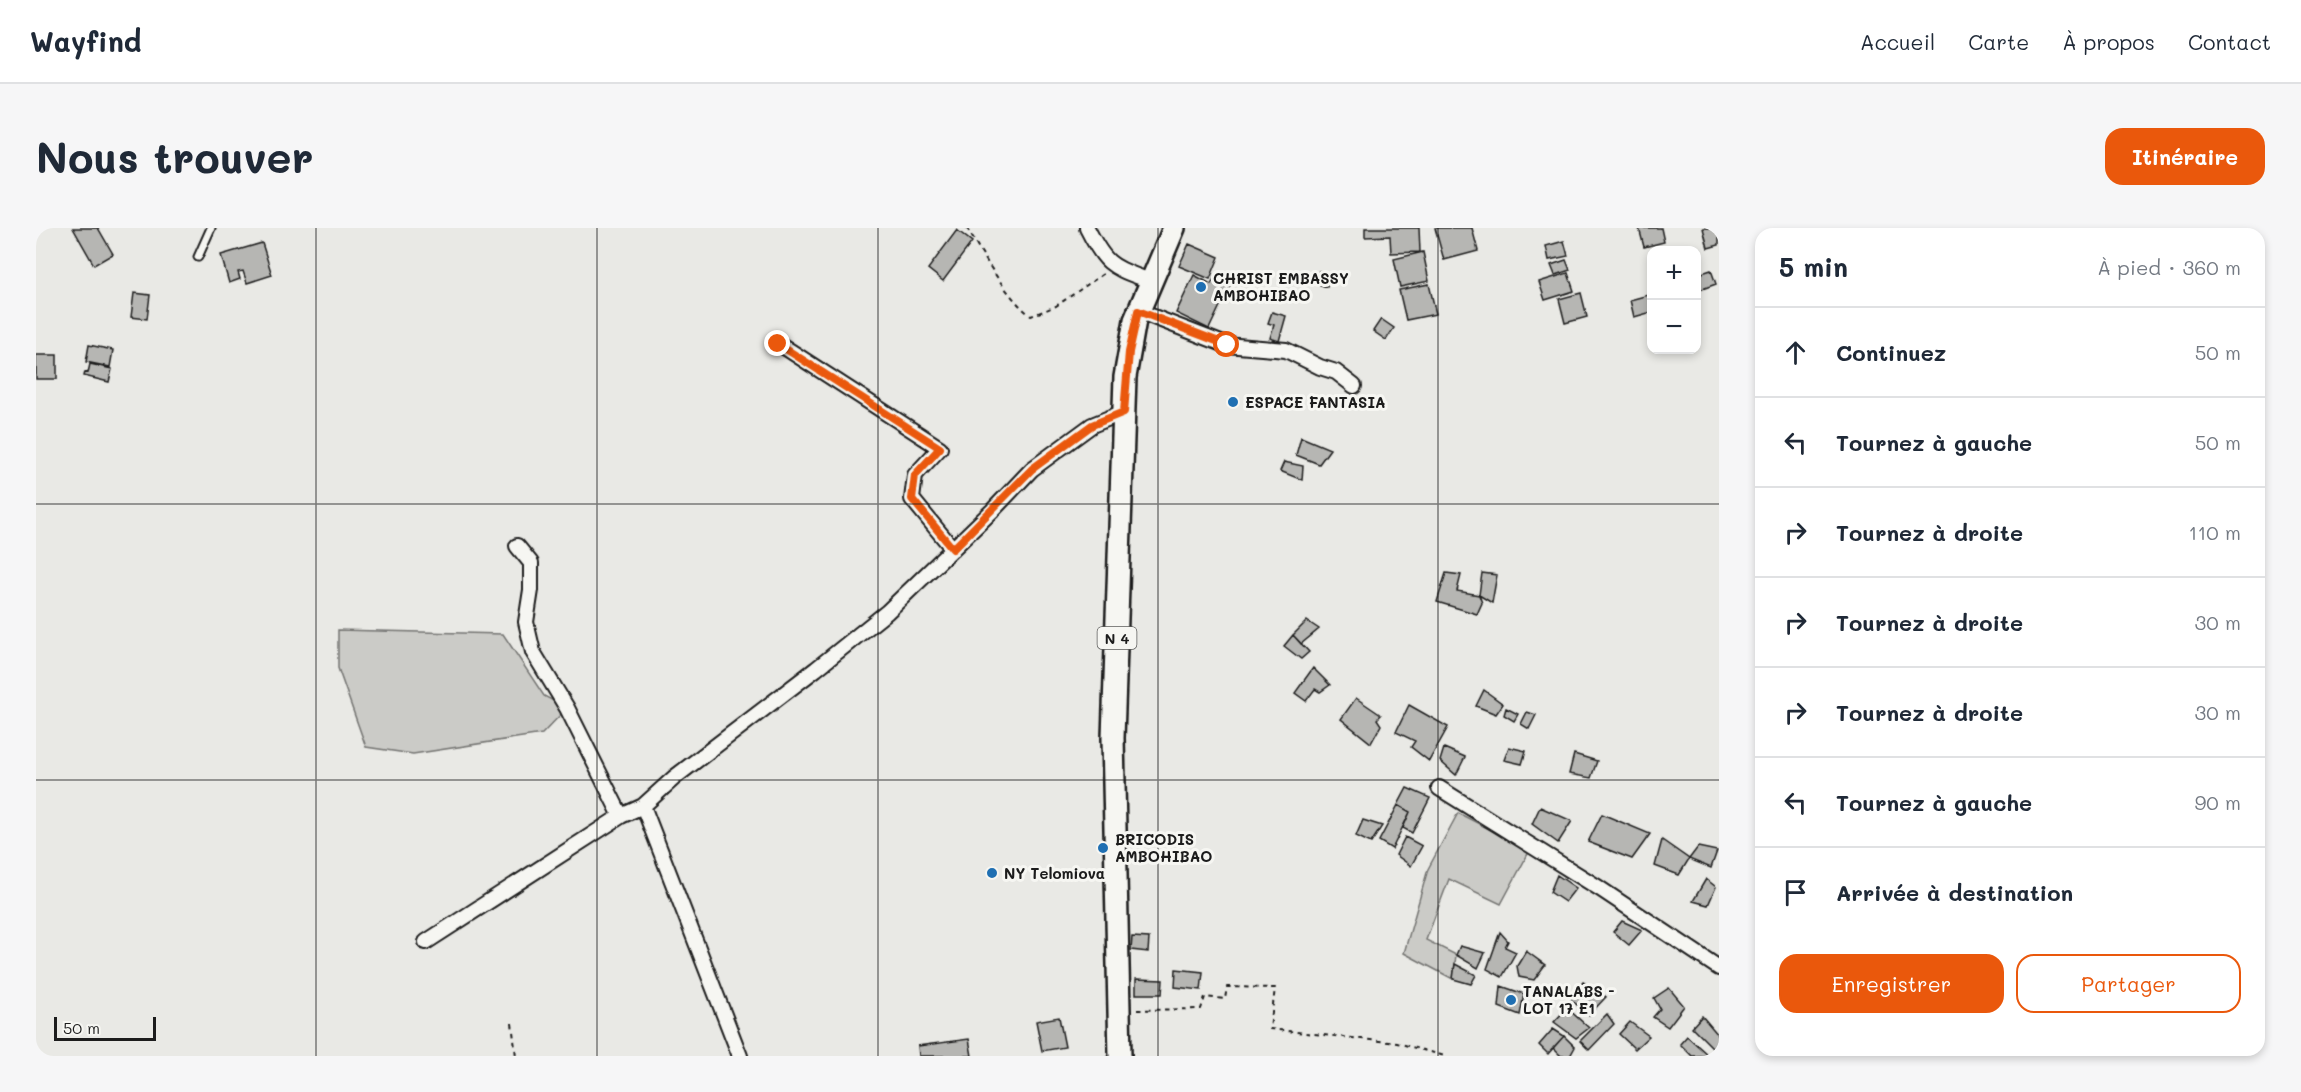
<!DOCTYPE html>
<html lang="fr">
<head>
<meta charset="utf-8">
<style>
  :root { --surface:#fff; --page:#f6f6f7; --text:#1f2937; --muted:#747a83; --line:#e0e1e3; --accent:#ea580c }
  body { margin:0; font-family:Mali,sans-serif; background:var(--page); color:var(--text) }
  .controls { position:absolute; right:18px; top:18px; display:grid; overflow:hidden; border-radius:12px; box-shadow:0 3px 9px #0003 }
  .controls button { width:54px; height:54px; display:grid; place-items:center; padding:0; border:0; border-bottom:2px solid var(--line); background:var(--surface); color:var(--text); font:30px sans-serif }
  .scale { position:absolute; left:18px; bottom:15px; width:102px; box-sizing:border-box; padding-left:6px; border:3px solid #1c1c1c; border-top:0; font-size:16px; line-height:21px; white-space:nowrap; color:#1c1c1c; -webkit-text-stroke:4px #f6f6f2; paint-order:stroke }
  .stop { position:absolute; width:18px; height:18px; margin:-14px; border:4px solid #ea580c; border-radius:50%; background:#fff }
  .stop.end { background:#ea580c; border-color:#fff; box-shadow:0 2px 6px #0008 }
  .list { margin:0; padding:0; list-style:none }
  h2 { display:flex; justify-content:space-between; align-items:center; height:78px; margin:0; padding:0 24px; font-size:26px }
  h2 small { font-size:20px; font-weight:400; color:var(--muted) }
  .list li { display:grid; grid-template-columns:39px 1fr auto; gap:18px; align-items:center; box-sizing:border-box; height:90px; padding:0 24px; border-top:2px solid var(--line) }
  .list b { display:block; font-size:22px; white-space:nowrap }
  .list em { font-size:20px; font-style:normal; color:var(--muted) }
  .actions { display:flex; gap:12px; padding:18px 24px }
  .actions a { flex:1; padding:14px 0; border:2px solid var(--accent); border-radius:18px; text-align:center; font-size:21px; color:var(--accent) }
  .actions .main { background:var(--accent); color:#fff }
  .icon { flex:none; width:33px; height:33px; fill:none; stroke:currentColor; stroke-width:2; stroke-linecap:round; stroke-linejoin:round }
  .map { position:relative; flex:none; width:1683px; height:828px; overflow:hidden; border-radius:18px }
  header { display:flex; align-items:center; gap:36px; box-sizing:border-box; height:84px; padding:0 30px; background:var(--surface); border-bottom:2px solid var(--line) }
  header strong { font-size:28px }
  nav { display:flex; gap:33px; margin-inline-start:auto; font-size:21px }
  .intro { display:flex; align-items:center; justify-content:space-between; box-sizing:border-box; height:144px; padding:0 36px }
  h1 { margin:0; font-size:42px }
  .button { padding:15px 27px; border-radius:18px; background:var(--accent); color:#fff; font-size:21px; font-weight:700 }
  main { display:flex; gap:36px; padding:0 36px }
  aside { flex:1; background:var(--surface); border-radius:18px; box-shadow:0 3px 9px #0003 }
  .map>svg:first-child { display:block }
  .green { fill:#cbcbc7; stroke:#747472; stroke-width:1.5 }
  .building { fill:#b6b6b3; stroke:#1c1c1c; stroke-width:1.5 }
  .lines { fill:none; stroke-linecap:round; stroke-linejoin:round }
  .lane-casing { stroke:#1c1c1c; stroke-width:11 }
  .street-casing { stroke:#1c1c1c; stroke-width:18 }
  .primary-casing { stroke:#1c1c1c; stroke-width:26 }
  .path { stroke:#1c1c1c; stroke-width:2; stroke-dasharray:4.5 4.5; stroke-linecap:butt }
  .lane { stroke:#f6f6f2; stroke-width:7 }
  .street { stroke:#f6f6f2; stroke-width:14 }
  .primary { stroke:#f6f6f2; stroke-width:21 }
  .route { stroke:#ea580c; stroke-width:8 }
  .grid { fill:none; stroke:#1c1c1c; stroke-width:1.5; stroke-opacity:0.55 }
  .poi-dot { fill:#1f6fb2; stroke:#f6f6f2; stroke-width:2 }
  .labels { text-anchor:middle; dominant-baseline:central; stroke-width:6; stroke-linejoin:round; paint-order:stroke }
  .shield { fill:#f6f6f2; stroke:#5d5d5c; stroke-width:1.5 }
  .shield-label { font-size:14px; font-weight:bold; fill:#1c1c1c }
  .poi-label { font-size:15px; font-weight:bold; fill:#1c1c1c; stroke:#f6f6f2; text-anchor:start }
</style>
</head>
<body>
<header>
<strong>Wayfind</strong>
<nav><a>Accueil</a><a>Carte</a><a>À propos</a><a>Contact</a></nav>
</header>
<div class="intro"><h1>Nous trouver</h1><a class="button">Itinéraire</a></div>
<main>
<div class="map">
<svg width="1683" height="828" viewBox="0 0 1683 828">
  <rect width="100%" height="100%" fill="#e9e9e5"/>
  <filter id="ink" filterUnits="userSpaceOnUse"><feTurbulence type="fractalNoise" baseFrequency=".0167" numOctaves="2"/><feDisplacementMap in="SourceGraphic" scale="12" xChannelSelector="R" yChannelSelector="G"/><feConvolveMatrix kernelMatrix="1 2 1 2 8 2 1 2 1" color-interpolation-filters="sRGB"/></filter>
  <g filter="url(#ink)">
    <!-- green -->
    <path class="green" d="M302 402 467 406 508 468 531 480 506 506 377 526 330 519 302 440Z
      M1422 585 1494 622 1465 676 1413 651 1390 712 1420 727 1417 751 1368 725 1392 641Z"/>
    <!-- building -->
    <path class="building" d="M37 0H62L77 26 58 37Z
      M1329 0H1383L1384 24 1355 25 1354 8 1329 9Z
      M1399 0H1436L1442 23 1408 32Z
      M1603 0H1625L1628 14 1608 19Z
      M1667 0H1683V17L1672 20Z
      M921 2 936 14 907 53 892 41Z
      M1528 13 1532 28 1513 32 1510 18Z
      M226 15 236 47 211 55 207 43 202 44 204 51 193 55 185 27Z
      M1153 16 1183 29 1174 51 1143 38Z
      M1387 24 1393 53 1364 59 1358 31Z
      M1530 32 1534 42 1519 47 1515 37Z
      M1675 42 1680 56 1661 63 1660 47Z
      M1283 43 1294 46 1291 59 1279 55Z
      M1532 45 1538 63 1509 72 1503 54Z
      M1158 47 1175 56 1179 48 1195 55 1173 101 1140 85Z
      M1393 56 1400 86 1370 92 1363 62Z
      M98 65 114 67 111 91 95 89Z
      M1545 65 1551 89 1529 95 1523 71Z
      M1616 66V84L1598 89 1594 72Z
      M1236 84 1250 88 1243 113 1234 110 1238 97 1232 95Z
      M1345 91 1358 100 1350 112 1337 103Z
      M53 117 77 122 74 139 50 134Z
      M0 127H21V151H0Z
      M54 136 76 141 73 154 48 148 49 144 52 145Z
      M1265 209 1294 221 1283 236 1260 227Z
      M1248 234 1267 238 1266 252 1244 243Z
      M1410 345 1425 347 1421 363 1443 367 1446 375 1441 386 1401 374Z
      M1446 345 1461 347 1456 375 1443 367Z
      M1271 393 1283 401 1265 416 1257 407Z
      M1257 407 1273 424 1265 431 1248 418Z
      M1277 440 1294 457 1284 464 1279 461 1270 473 1259 465Z
      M1448 462 1467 476 1460 486 1440 478Z
      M1320 470 1345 487 1341 491 1345 497 1335 515 1305 491Z
      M1373 477 1412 499 1393 533 1375 519 1379 513 1360 504Z
      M1470 480 1482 486 1478 493 1468 487Z
      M1491 484 1500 487 1493 501 1485 496Z
      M1473 519 1490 523 1486 536 1468 532Z
      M1408 520 1429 529 1420 547 1404 533Z
      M1538 526 1561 533 1555 550 1533 546Z
      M1371 560 1394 570 1376 605 1367 600 1374 584 1362 577Z
      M1362 577 1374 584 1356 621 1343 613Z
      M1504 579 1536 593 1522 615 1496 596Z
      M1566 586 1614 606 1596 631 1552 614Z
      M1327 592 1346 598 1335 615 1320 608Z
      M1369 609 1386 618 1375 638 1360 627Z
      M1626 612 1653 631 1643 647 1619 638Z
      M1662 619 1681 623 1675 640 1653 631Z
      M1521 647 1540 660 1529 674 1514 664Z
      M1670 651 1680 659 1672 677 1657 673Z
      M1586 693 1606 702 1593 717 1577 704Z
      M1464 704 1472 713 1469 719 1480 724 1466 749 1451 741Z
      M1096 709 1113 710 1112 724 1095 722Z
      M1424 718 1449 725 1442 740 1420 727Z
      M1490 723 1509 737 1498 752 1483 749 1481 738Z
      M1419 736 1440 747 1435 756 1417 751Z
      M1140 741 1167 744 1165 762 1139 759Z
      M1100 751 1127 752 1126 766H1100Z
      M1547 754 1570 769 1553 787 1534 771Z
      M1465 758 1488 766 1484 787 1463 779Z
      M1633 760 1648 778 1632 799 1617 789 1624 781 1618 770Z
      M1531 780 1553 800 1540 810 1518 794Z
      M1571 786 1578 796 1553 822 1544 813Z
      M1666 788 1683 808V826L1656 799Z
      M1023 789 1029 819 1006 823 1000 793Z
      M1594 794 1613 808 1599 821 1583 806Z
      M1517 801 1528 808 1512 826 1503 817Z
      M1528 808 1539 819 1534 828H1525L1517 820Z
      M1651 808 1673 828H1656L1644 816Z
      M933 811 936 828H883L882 818Z"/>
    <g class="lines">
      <defs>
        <path id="lane" d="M162 29 175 0"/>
        <path id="street" d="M1051 0C1071 40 1076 38 1116 54
          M1102 83 1190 117 1250 122 1284 139 1300 144 1318 158
          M742 115 904 220 879 247 876 271 917 321
          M481 318 495 335V362L490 394 497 424 531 480 585 588
          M1403 560 1563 660 1683 740
          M607 578 704 828
          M390 714 585 588 607 578 639 549 780 441 851 384 956 283 996 241 1056 197 1088 184"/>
        <path id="primary" d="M1084 828 1077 510 1089 149 1099 92 1138 0"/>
      </defs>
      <!-- lane casing -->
      <use href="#lane" class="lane-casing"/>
      <!-- street casing -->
      <use href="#street" class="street-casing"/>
      <!-- primary casing -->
      <use href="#primary" class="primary-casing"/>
      <!-- path -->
      <path class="path" d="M931 0C947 28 970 68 995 88L1020 78 1067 46
        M1101 782 1165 781 1169 769 1189 771 1191 759 1239 760 1234 801 1361 815 1409 828
        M476 795 480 828"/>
      <!-- lane -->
      <use href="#lane" class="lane"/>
      <!-- street -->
      <use href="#street" class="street"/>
      <!-- primary -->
      <use href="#primary" class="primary"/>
    </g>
  </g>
  <g class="lines" filter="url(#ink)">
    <!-- route -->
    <path class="route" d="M742 116 904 220 879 247 876 271 917 321 996 241 1056 197 1088 184 1093 124 1102 83 1191 117"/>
  </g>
  <!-- grid -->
  <path class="grid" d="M280 0V828M561 0V828M842 0V828M1122 0V828M1402 0V828M0 276H1683M0 552H1683"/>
  <!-- markers -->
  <g class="poi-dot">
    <circle cx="1165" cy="59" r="6"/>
    <circle cx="1197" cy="174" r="6"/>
    <circle cx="1067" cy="620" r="6"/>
    <circle cx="956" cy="645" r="6"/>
    <circle cx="1475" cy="772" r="6"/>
  </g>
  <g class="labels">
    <!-- shield labels -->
    <rect class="shield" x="1061.5" y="399" width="39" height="22" rx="4.5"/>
    <g class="shield-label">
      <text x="1081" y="410">N 4</text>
    </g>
    <!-- poi labels -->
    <g class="poi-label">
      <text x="1177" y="50">CHRIST EMBASSY<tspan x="1177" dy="17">AMBOHIBAO</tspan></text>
      <text x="1209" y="174">ESPACE FANTASIA</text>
      <text x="1079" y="611">BRICODIS<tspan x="1079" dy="17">AMBOHIBAO</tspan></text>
      <text x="968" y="645">NY Telomiova</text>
      <text x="1487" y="763">TANALABS -<tspan x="1487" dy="17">LOT 17 E1</tspan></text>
    </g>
  </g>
</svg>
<div class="controls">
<button>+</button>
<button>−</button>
</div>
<div class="scale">50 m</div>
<div class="stop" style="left:1191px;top:117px"></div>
<div class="stop end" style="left:742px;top:116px"></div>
</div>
<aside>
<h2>5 min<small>À pied · 360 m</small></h2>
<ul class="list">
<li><svg class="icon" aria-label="ahead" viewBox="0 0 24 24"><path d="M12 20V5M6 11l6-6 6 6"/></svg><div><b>Continuez</b></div><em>50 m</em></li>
<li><svg class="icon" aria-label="left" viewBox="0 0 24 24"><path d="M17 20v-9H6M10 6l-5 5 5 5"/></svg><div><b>Tournez à gauche</b></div><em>50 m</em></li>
<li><svg class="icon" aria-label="right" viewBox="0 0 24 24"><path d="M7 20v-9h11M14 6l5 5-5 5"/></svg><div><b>Tournez à droite</b></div><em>110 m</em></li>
<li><svg class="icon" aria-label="right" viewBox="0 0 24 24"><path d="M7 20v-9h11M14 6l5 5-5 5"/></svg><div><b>Tournez à droite</b></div><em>30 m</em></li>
<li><svg class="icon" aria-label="right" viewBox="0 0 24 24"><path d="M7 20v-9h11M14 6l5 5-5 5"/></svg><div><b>Tournez à droite</b></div><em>30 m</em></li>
<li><svg class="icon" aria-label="left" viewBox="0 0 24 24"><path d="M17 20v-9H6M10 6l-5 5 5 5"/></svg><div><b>Tournez à gauche</b></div><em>90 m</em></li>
<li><svg class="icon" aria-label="arrive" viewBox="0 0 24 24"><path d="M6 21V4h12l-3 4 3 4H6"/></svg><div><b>Arrivée à destination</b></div></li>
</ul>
<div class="actions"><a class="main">Enregistrer</a><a>Partager</a></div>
</aside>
</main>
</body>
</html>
